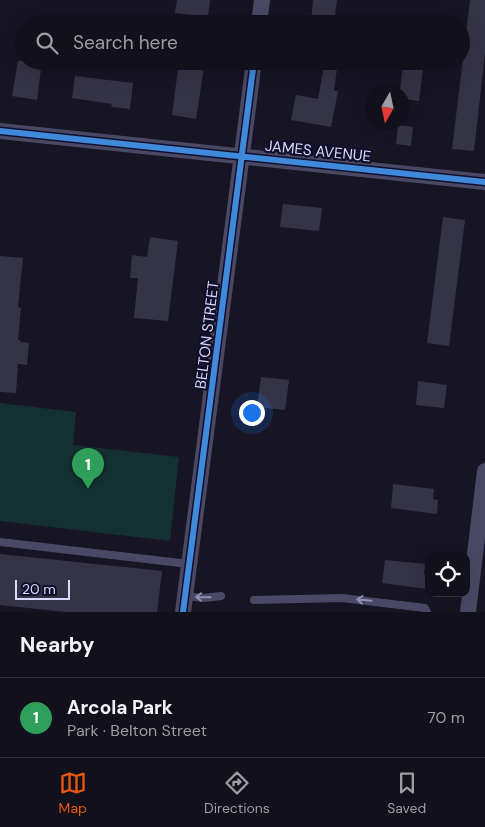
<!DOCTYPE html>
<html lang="en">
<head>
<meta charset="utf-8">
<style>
  :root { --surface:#11101b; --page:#1e1e28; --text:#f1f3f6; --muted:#9c9da3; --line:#30303a; --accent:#ea580c }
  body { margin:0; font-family:"DM Sans",sans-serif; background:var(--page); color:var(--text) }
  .controls { position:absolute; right:15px; bottom:15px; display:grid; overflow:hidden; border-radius:10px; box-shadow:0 5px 20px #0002 }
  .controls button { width:45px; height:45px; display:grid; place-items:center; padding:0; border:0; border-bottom:1px solid var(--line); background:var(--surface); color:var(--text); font:25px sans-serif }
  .compass { position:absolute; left:365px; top:85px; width:45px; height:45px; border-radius:50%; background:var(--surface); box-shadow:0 5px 20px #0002; rotate:189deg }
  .scale { position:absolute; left:15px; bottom:12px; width:55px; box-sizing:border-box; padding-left:5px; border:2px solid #dbd8ff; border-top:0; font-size:14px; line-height:18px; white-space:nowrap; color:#dbd8ff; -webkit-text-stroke:4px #120f2a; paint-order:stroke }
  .you { position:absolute; left:251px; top:412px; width:18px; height:18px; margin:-12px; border:4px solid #fff; border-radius:50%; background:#1a73e8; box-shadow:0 0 0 8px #1a73e833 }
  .badge { display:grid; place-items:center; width:32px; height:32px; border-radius:50%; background:var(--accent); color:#fff; font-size:16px; font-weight:700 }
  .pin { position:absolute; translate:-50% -41px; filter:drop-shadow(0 1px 2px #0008) }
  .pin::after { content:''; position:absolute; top:26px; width:18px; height:15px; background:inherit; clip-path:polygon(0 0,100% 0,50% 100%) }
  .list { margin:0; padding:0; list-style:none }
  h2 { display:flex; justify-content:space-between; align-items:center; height:65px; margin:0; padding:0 20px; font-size:21px }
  h2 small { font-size:16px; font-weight:400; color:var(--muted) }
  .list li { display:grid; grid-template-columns:32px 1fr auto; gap:15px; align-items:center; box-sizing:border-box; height:80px; padding:0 20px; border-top:1px solid var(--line) }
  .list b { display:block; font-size:19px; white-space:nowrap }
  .list p { margin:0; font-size:16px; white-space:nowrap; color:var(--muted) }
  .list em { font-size:16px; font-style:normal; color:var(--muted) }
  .icon { flex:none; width:28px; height:28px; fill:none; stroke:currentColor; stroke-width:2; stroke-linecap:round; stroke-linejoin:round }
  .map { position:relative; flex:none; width:485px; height:612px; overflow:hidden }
  .search { position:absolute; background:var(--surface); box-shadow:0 5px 20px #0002; left:15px; right:15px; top:15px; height:55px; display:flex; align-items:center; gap:12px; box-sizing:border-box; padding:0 18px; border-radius:28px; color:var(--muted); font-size:19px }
  .sheet { height:145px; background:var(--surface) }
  nav { display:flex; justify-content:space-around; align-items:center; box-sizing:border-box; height:70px; border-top:1px solid var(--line); background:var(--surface); font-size:14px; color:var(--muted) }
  nav a { display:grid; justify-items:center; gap:2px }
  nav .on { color:var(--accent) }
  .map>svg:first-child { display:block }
  .green { fill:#123130 }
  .building { fill:#353346 }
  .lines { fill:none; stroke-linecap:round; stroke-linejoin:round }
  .lane { stroke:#494965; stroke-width:8 }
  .street { stroke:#494965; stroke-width:16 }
  .cycleway-casing { stroke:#120f2a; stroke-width:9 }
  .cycleway { stroke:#408adc; stroke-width:6 }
  .oneway { stroke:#9290b2 }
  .labels { text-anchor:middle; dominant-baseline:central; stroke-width:4.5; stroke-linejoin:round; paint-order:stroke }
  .street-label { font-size:15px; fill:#dbd8ff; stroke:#120f2a }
</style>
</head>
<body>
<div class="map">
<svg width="485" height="612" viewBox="0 0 485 612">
  <rect width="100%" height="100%" fill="#171524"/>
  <!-- green -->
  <path class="green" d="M0 403 76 412 73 445 179 457 170 541 0 521Z"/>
  <!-- building -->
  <path class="building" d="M177 0H210L208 17 175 13Z
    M313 0H337L334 24 311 22Z
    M470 0H485V53L474 151 452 149Z
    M18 61H42L37 100 12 96Z
    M179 61H205L196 119 172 115Z
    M325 61H338L334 91H338L331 127 291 120 296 95 318 99Z
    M403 61H424L419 101 402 99V92H400Z
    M75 76 133 83 130 109 111 107 112 104 72 98Z
    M398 125 413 127 411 146 396 144Z
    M283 204 322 208 319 231 280 227Z
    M443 217 465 220 449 346 427 343Z
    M150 237 178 241 168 321 134 318 138 278H130L132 255 147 257Z
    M0 256 23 258 18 307 21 308 18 340H21L20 342 29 343 27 365 18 364 16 393 0 392Z
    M261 377 289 380 285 410 257 407Z
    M418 381 447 385 444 408 416 405Z
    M393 484 434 489 433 499 438 500 437 514 391 508Z
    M0 554 162 571 157 612H66L0 605Z
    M385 560 425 564 424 574 429 575 427 589 382 583Z"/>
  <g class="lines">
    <!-- lane -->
    <path class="lane" d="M0 542 189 564
      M185 596 204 598 221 596
      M254 600 342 598 425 608 427 612"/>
    <!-- street -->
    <path class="street" d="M259 24 262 0
      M0 131 485 182
      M183 612 254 61
      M468 612 485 471"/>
    <defs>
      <path id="cycleway" d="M0 131 485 182
        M183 612 254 61"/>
    </defs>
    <!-- cycleway casing -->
    <use href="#cycleway" class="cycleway-casing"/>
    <!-- cycleway -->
    <use href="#cycleway" class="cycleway"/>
  </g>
  <!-- one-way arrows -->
  <defs><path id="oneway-shaft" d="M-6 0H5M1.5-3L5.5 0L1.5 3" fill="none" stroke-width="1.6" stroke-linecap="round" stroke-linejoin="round" transform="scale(1.25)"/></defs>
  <g class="oneway">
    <use href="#oneway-shaft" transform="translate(203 597) rotate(-179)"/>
    <use href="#oneway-shaft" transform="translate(364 600) rotate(-174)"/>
  </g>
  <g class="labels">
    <!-- street labels -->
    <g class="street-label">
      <text transform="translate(318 151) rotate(6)">JAMES AVENUE</text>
      <text transform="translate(207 335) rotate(-83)">BELTON STREET</text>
    </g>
  </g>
</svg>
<div class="controls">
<button><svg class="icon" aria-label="locate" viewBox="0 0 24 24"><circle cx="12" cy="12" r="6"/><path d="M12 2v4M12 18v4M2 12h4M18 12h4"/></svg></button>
</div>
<svg class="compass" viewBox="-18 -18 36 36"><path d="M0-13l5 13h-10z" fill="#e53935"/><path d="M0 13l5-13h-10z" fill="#9c9da3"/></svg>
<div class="scale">20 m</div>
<div class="you"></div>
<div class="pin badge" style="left:88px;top:489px;background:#2e9e5b">1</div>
<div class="search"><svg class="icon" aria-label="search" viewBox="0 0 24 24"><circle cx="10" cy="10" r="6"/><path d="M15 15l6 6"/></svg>Search here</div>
</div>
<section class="sheet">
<h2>Nearby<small></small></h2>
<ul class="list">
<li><span class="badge" style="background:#2e9e5b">1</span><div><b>Arcola Park</b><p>Park · Belton Street</p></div><em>70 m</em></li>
</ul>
</section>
<nav>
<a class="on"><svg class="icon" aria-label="map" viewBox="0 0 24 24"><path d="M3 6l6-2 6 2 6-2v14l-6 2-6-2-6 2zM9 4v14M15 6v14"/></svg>Map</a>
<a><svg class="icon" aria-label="directions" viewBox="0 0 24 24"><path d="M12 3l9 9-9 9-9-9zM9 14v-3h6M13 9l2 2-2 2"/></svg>Directions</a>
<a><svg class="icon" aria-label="saved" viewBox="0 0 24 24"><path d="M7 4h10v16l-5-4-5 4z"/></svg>Saved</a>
</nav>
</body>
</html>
